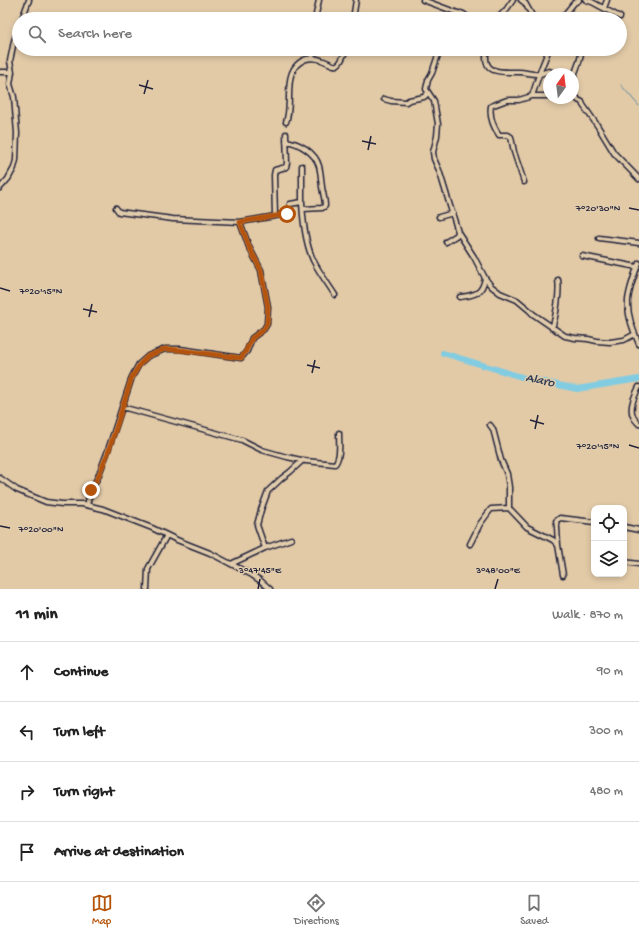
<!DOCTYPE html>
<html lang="en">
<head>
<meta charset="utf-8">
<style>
  :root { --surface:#fff; --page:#f2f2f2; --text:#222; --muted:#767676; --line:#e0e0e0; --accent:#b45309 }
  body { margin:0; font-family:"Gochi Hand",sans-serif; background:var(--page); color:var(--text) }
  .controls { position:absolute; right:12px; bottom:12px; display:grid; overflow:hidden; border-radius:8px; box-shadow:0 2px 6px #0003 }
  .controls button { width:36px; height:36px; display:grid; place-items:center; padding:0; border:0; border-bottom:1px solid var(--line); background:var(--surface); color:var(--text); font:20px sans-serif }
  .compass { position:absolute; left:543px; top:68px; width:36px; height:36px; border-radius:50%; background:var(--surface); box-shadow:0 2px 6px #0003; rotate:14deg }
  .stop { position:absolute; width:12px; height:12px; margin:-9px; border:3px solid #b45309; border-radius:50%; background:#fff }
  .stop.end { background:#b45309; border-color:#fff; box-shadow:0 1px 4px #0008 }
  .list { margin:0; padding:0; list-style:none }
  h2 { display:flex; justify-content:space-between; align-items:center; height:52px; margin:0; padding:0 16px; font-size:17px }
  h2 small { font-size:13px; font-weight:400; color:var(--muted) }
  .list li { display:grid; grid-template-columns:26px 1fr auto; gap:12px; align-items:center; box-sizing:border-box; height:60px; padding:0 16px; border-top:1px solid var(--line) }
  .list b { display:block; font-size:15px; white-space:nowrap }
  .list em { font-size:13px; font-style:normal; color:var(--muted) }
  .icon { flex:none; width:22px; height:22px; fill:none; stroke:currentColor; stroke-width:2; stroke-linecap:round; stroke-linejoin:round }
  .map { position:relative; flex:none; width:639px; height:589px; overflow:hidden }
  .search { position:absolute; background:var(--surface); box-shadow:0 2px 6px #0003; left:12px; right:12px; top:12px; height:44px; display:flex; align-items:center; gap:10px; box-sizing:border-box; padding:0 14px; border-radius:22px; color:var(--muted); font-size:15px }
  .sheet { height:292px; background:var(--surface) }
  nav { display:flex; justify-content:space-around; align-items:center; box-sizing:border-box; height:56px; border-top:1px solid var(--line); background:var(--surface); font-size:11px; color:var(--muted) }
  nav a { display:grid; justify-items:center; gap:2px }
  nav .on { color:var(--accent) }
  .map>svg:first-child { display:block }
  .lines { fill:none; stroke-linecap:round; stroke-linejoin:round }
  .stream { stroke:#5c889f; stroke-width:1 }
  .river { stroke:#82cce2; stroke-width:6 }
  .minor-casing { stroke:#22223b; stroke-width:7 }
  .minor { stroke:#e1ccab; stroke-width:4 }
  .route { stroke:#b45309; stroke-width:5 }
  .ticks { fill:none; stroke:#22223b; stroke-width:1.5 }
  .labels { text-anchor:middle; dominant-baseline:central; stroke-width:3; stroke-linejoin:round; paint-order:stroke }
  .water-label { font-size:13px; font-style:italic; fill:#303c54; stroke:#e1ccab }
  .ticks-label { font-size:10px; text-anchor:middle; fill:#22223b; stroke:#e1ccab; stroke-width:3; stroke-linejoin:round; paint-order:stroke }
</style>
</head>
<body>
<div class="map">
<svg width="639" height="589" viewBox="0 0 639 589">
  <rect width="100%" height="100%" fill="#e2caa7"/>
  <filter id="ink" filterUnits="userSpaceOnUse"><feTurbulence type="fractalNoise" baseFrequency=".025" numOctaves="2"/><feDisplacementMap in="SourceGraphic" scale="8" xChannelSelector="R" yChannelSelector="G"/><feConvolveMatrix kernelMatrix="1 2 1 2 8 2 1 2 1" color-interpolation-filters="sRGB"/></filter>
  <g filter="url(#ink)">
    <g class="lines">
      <!-- stream -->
      <path class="stream" d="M621 85 639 106"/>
      <!-- river -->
      <path class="river" d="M443 353 525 378 577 389 639 379"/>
      <defs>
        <path id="minor" d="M423 0 458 13
          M521 0 525 3 534 19
          M586 0 592 2 620 17
          M604 8 607 0
          M22 19 29 0
          M315 19 319 0
          M353 19 356 0
          M454 19C461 9 462 13 470 19
          M497 19 506 10 513 0
          M561 19 574 3 579 0
          M440 49 432 73 428 80 426 89 434 101 438 124 437 136 433 152 434 159 439 170 458 232 457 235 446 242
          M487 49C481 75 501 72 519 72 526 72 533 75 540 74 543 73 546 72 549 71L555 74
          M576 49 581 52C581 65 569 78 573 92 574 95 577 97 578 100L582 102 583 105 597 125 614 153 639 179
          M312 58V49
          M0 72H12
          M532 96 541 69 549 49
          M384 99 391 101 406 102 409 100 424 97 428 93
          M286 122C293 105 283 75 299 63 315 50 332 68 337 65 342 63 344 54 346 49
          M286 141C299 143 315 152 319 166 321 173 321 180 322 187 323 194 325 199 325 206L322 208 303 209
          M302 166V202
          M524 182 514 152 511 137 508 135H499C493 126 489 117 491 106L507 100H519L532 96H549
          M0 188 8 179 14 168 16 160 17 133 14 97 10 84 12 72 10 61 14 41 19 27
          M275 216 274 175 275 170 286 167 287 163 286 134
          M439 217 453 213
          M240 222 287 214 290 204 302 202C303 222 305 242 313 260 319 272 328 284 335 295
          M458 232 474 257 485 278 491 286 500 293 517 300 529 310 533 314 565 336 575 338 588 339 597 341 610 342 624 340 635 334
          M599 238 639 243
          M582 256 637 267
          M639 263C635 272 629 291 628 300 627 315 633 330 639 344
          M460 297C474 295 482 295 485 278
          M552 328C556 317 560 291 558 280
          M639 387C635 395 629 407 633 416 634 419 637 422 639 424
          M122 407 242 440 262 450 287 457 306 461 335 464C341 456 339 443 339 433
          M490 425 493 429 501 460 507 474 509 487V508
          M0 478 17 490 46 502 62 504H82L103 509 152 528 177 540 210 553 252 575 261 581 270 589
          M87 505 91 490 98 477 107 453 132 377 139 364 148 356 165 349H180L241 358 247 351 252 338 264 329 267 324 268 307 261 270 249 247 240 222 173 219 119 212 116 208
          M624 527 639 530
          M470 544 480 524 491 509 509 508 527 527 553 540 558 545 563 575
          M558 545 557 527 556 521 560 518 594 522
          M265 548 257 525 261 510 268 491 282 478 290 472 303 460
          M624 562 639 564
          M231 564 265 548 291 539
          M147 589 148 569 167 535"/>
      </defs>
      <!-- minor casing -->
      <use href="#minor" class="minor-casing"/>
      <!-- minor -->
      <use href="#minor" class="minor"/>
    </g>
  </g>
  <g class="lines" filter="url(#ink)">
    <!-- route -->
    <path class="route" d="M91 490 98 477 108 453 132 377 140 364 148 356 165 349 180 350 241 358 246 351 252 338 264 329 267 324 268 307 261 270 249 247 240 222 287 214"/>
  </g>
  <!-- ticks -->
  <path class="ticks" d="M139 85 153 89M144 94 148 80M362 141 376 144M368 150 371 136M629 208 639 210M0 288 10 291M83 309 97 312M89 317 92 304M307 365 320 368M312 373 315 360M530 420 544 424M535 429 538 415M629 445 639 448M0 526 10 528M258 589 260 579M495 589 498 579"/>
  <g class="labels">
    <!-- water labels -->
    <g class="water-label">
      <text transform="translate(540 381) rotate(12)">Alaro</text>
    </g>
  </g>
  <g class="ticks-label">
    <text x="598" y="211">7°20'30"N</text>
    <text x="41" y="294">7°20'15"N</text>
    <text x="598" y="449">7°20'15"N</text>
    <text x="41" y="532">7°20'00"N</text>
    <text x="260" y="573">3°47'45"E</text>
    <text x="498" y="573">3°48'00"E</text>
  </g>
</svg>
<div class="controls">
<button><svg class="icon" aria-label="locate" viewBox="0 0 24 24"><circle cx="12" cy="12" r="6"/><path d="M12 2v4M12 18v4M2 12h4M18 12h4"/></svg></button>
<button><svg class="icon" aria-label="layers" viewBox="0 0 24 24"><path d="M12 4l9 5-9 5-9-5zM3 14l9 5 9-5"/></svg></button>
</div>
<svg class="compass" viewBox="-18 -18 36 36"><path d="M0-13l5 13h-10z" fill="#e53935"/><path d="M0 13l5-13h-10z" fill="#767676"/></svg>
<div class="stop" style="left:287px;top:214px"></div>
<div class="stop end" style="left:91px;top:490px"></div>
<div class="search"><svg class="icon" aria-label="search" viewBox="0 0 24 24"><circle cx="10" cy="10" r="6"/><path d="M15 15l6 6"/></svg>Search here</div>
</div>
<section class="sheet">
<h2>11 min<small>Walk · 870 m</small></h2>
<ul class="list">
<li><svg class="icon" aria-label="ahead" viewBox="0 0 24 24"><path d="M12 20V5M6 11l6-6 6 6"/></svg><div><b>Continue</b></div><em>90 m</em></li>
<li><svg class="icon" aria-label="left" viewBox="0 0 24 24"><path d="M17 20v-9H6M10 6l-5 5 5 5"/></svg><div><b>Turn left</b></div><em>300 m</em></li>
<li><svg class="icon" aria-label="right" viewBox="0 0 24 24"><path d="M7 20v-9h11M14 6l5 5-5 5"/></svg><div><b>Turn right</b></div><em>480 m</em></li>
<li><svg class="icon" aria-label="arrive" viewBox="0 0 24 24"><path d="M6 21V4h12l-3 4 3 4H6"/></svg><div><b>Arrive at destination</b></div></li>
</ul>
</section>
<nav>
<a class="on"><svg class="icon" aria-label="map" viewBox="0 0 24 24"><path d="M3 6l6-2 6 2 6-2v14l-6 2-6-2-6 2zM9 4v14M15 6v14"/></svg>Map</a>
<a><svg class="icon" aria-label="directions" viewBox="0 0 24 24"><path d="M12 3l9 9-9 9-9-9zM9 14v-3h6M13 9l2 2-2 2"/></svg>Directions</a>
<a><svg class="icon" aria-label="saved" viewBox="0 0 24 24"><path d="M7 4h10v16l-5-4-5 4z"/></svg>Saved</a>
</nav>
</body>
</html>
